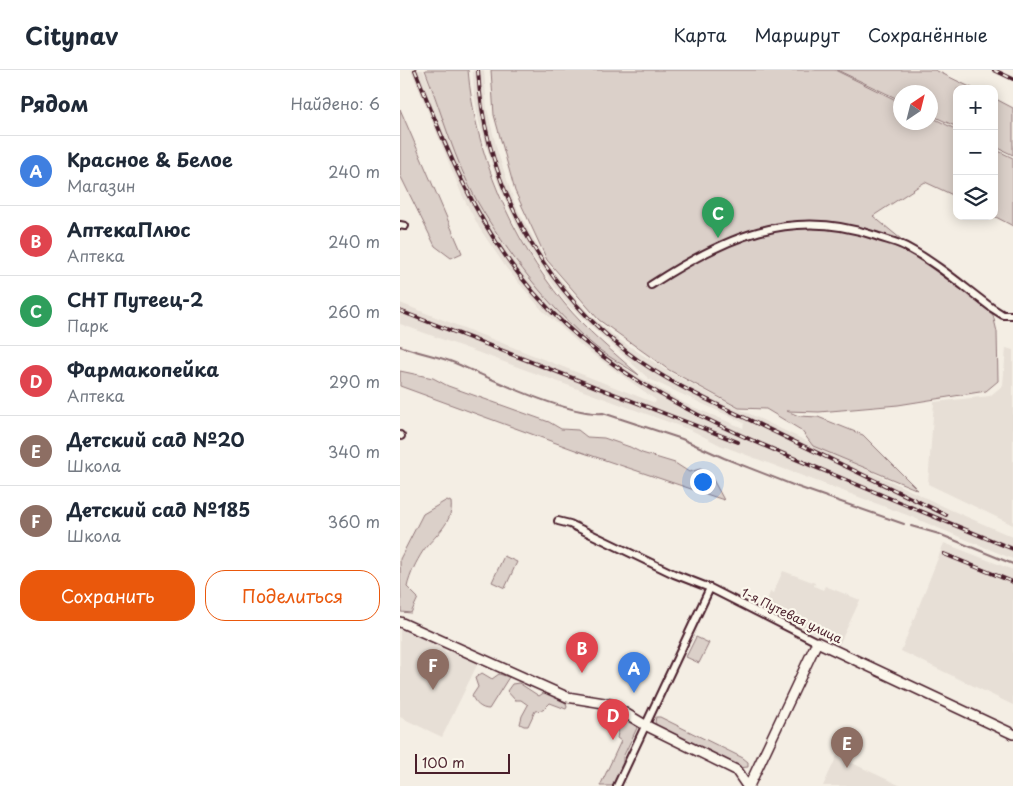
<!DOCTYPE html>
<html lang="ru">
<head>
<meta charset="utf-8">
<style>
  :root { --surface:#fff; --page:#f2f2f3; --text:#1f2937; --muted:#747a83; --line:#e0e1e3; --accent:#ea580c }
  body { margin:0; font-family:"Playpen Sans",sans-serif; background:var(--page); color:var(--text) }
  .controls { position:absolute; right:15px; top:15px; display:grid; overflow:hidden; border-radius:10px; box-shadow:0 2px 12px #0003 }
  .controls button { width:45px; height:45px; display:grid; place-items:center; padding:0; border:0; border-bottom:1px solid var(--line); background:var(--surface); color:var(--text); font:25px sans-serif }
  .compass { position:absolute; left:493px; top:15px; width:45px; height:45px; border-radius:50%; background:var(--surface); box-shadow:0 2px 12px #0003; rotate:35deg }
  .scale { position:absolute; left:15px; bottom:12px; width:95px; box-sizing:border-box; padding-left:5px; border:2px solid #4a1f2b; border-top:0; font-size:14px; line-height:18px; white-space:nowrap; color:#4a1f2b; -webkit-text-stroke:4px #fbf7ec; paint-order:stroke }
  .you { position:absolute; left:302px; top:411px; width:18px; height:18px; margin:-12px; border:4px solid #fff; border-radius:50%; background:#1a73e8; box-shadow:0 0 0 8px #1a73e833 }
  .badge { display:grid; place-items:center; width:32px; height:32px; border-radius:50%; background:var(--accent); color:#fff; font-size:16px; font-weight:700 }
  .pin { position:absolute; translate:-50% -41px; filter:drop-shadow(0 1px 2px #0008) }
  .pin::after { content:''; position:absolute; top:26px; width:18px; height:15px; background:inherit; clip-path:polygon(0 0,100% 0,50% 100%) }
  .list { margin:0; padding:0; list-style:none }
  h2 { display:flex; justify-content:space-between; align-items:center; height:65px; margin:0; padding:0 20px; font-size:21px }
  h2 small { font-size:16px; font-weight:400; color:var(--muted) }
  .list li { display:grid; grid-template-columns:32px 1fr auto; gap:15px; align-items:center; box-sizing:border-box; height:70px; padding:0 20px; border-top:1px solid var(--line) }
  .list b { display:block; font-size:19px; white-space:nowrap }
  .list p { margin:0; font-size:16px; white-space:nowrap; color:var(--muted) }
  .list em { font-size:16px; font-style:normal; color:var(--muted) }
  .actions { display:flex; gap:10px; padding:15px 20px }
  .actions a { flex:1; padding:11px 0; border:1px solid var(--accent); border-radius:20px; text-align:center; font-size:18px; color:var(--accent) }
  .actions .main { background:var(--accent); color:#fff }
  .icon { flex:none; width:28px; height:28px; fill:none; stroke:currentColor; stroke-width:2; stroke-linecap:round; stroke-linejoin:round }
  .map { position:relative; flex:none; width:613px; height:716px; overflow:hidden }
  header { display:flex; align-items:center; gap:30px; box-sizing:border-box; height:70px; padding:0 25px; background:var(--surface); border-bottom:1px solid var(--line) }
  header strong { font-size:24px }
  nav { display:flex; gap:28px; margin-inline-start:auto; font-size:18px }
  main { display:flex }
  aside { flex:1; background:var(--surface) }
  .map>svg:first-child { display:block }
  .built { fill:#e7dfd6 }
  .green { fill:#dbd0c9; stroke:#92787a }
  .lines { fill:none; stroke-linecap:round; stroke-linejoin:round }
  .stream { stroke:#8d7174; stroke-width:2 }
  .street-casing { stroke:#4a1f2b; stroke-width:10 }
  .secondary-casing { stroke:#4a1f2b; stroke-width:12 }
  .street { stroke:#fbf7ec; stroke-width:6 }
  .secondary { stroke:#fbf7ec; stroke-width:9 }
  .rail-casing { stroke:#4a1f2b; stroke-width:4 }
  .rail { stroke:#fbf7ec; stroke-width:2; stroke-dasharray:5.5; stroke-linecap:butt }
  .labels { text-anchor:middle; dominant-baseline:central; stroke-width:4.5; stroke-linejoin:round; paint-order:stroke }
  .street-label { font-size:12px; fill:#4a1f2b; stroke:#fbf7ec }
</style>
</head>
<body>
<header>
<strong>Citynav</strong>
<nav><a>Карта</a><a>Маршрут</a><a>Сохранённые</a></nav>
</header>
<main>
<aside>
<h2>Рядом<small>Найдено: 6</small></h2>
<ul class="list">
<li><span class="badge" style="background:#3f7fe0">A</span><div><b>Красное &amp; Белое</b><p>Магазин</p></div><em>240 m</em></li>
<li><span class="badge" style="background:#e0444e">B</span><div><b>АптекаПлюс</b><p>Аптека</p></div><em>240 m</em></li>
<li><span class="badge" style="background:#2e9e5b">C</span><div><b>СНТ Путеец-2</b><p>Парк</p></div><em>260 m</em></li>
<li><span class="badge" style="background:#e0444e">D</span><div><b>Фармакопейка</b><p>Аптека</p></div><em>290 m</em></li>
<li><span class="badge" style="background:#8d6e63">E</span><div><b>Детский сад №20</b><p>Школа</p></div><em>340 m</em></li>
<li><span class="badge" style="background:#8d6e63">F</span><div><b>Детский сад №185</b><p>Школа</p></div><em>360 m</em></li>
</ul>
<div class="actions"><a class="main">Сохранить</a><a>Поделиться</a></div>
</aside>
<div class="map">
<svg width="613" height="716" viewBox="0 0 613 716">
  <rect width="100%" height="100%" fill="#f4eee4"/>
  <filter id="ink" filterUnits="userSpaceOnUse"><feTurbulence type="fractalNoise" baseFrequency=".02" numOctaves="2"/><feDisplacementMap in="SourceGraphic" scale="10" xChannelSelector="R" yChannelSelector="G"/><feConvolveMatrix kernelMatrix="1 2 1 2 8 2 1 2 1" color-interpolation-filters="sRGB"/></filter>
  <g filter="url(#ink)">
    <!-- built -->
    <path class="built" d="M11 0H23L75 120 128 206 168 252 223 297 286 334 343 358 344 353 249 309 168 235 125 175 97 111 79 52 74 23 73 0H84L87 39 97 80 115 134 147 193 191 246 220 270 269 302 333 336 551 440 613 467V489L507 445 320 375 293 361 0 254V233L255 333 256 330 184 278 142 240 107 199 80 159 62 125Z
      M606 278 613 280V455L528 414 534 332 590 326 603 315Z
      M544 473 613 500V635L501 581Z
      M383 501 415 513 414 516 423 520 425 516 460 530 439 575 364 539 370 522 373 523Z
      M0 555 40 575 46 582 53 581 78 593 42 667 0 647Z
      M437 686 501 716H423Z"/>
    <!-- green -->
    <path class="green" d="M25 0H68C75 84 111 168 164 233 186 260 213 282 239 305 225 296 210 288 197 278 152 242 105 180 77 131 54 90 42 43 25 0Z
      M91 0H435L500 32V52H530L531 47 557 60V127L525 112 473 146 593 245 597 262 598 311 586 321 498 335 419 342 387 341 399 346 418 347 463 365 518 420 413 376 401 360 366 339 339 338 269 300 199 250 147 190 115 121 94 45Z
      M437 0H535L574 19H557V57L531 45 530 22H500V30Z
      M594 28 613 38V85L594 76Z
      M0 39 62 183 51 188 35 176 0 105Z
      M594 79 613 88V156L594 146Z
      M0 301 33 308 48 316 149 352 161 359 178 360 187 367 204 368 230 377 242 383 275 393 289 402 300 399 310 404 324 430 178 381 0 316Z
      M47 430 51 432C54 453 34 466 23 481 16 492 10 504 7 517L18 528 11 543 1 542 0 489 23 444Z
      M104 486 117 492 105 518 92 512Z
      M296 567 309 573 299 593 286 587Z
      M82 603 92 609 99 604 109 607 89 639C81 639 75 633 72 626L78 617 75 608Z
      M119 613 139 626 145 622 166 633 167 637 166 639 150 633 143 640 135 641 128 656H124L120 654 122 646 128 635 121 630H115L107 621 112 614Z
      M212 642 222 647 214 663 204 658Z
      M256 647H260L343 688 348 692V697L338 698 258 657 255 652Z
      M226 650 235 654 237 658 223 687V692L239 661V663L213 716H200L221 671 217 668 219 658Z"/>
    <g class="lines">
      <!-- stream -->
      <path class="stream" d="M0 276C18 283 38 286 55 293 89 308 168 346 203 343L282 369 324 388 398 417 504 454
        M511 456 539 464 613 494"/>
      <defs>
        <path id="street" d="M0 155 5 156
          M251 215C323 168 391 136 476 166 486 170 499 172 508 178 538 194 565 218 592 238L603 245H613
          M0 365 1 366
          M158 451 170 454 274 504 310 518 417 572
          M217 716 310 518"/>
        <path id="secondary" d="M0 552 167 627 210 634 245 655 336 700 347 716
          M349 716 417 572 613 664"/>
      </defs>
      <!-- street casing -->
      <use href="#street" class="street-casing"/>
      <!-- secondary casing -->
      <use href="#secondary" class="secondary-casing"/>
      <!-- street -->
      <use href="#street" class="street"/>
      <!-- secondary -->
      <use href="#secondary" class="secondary"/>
      <defs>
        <path id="rail" d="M15 0C44 73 72 145 121 207 199 307 313 355 427 402 489 428 551 454 613 479
          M78 0C84 111 140 214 227 282 266 312 312 332 356 353 419 384 483 414 546 445
          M594 0 613 9
          M0 241 338 372
          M544 484 613 512"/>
      </defs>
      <!-- rail casing -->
      <use href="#rail" class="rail-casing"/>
      <!-- rail -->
      <use href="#rail" class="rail"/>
    </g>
  </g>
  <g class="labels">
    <!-- street labels -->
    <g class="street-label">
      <text transform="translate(392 545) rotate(26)">1-я Путевая улица</text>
    </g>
  </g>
</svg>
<div class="controls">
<button>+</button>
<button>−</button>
<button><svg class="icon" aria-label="layers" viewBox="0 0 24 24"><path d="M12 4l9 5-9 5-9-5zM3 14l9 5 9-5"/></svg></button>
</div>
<svg class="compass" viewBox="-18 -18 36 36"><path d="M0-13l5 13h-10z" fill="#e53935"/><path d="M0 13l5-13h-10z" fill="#747a83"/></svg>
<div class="scale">100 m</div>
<div class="you"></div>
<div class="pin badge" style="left:234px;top:623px;background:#3f7fe0">A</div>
<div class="pin badge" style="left:182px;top:603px;background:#e0444e">B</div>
<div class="pin badge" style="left:318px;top:168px;background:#2e9e5b">C</div>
<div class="pin badge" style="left:213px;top:670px;background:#e0444e">D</div>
<div class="pin badge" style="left:447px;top:698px;background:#8d6e63">E</div>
<div class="pin badge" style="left:33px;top:620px;background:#8d6e63">F</div>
</div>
</main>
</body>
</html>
